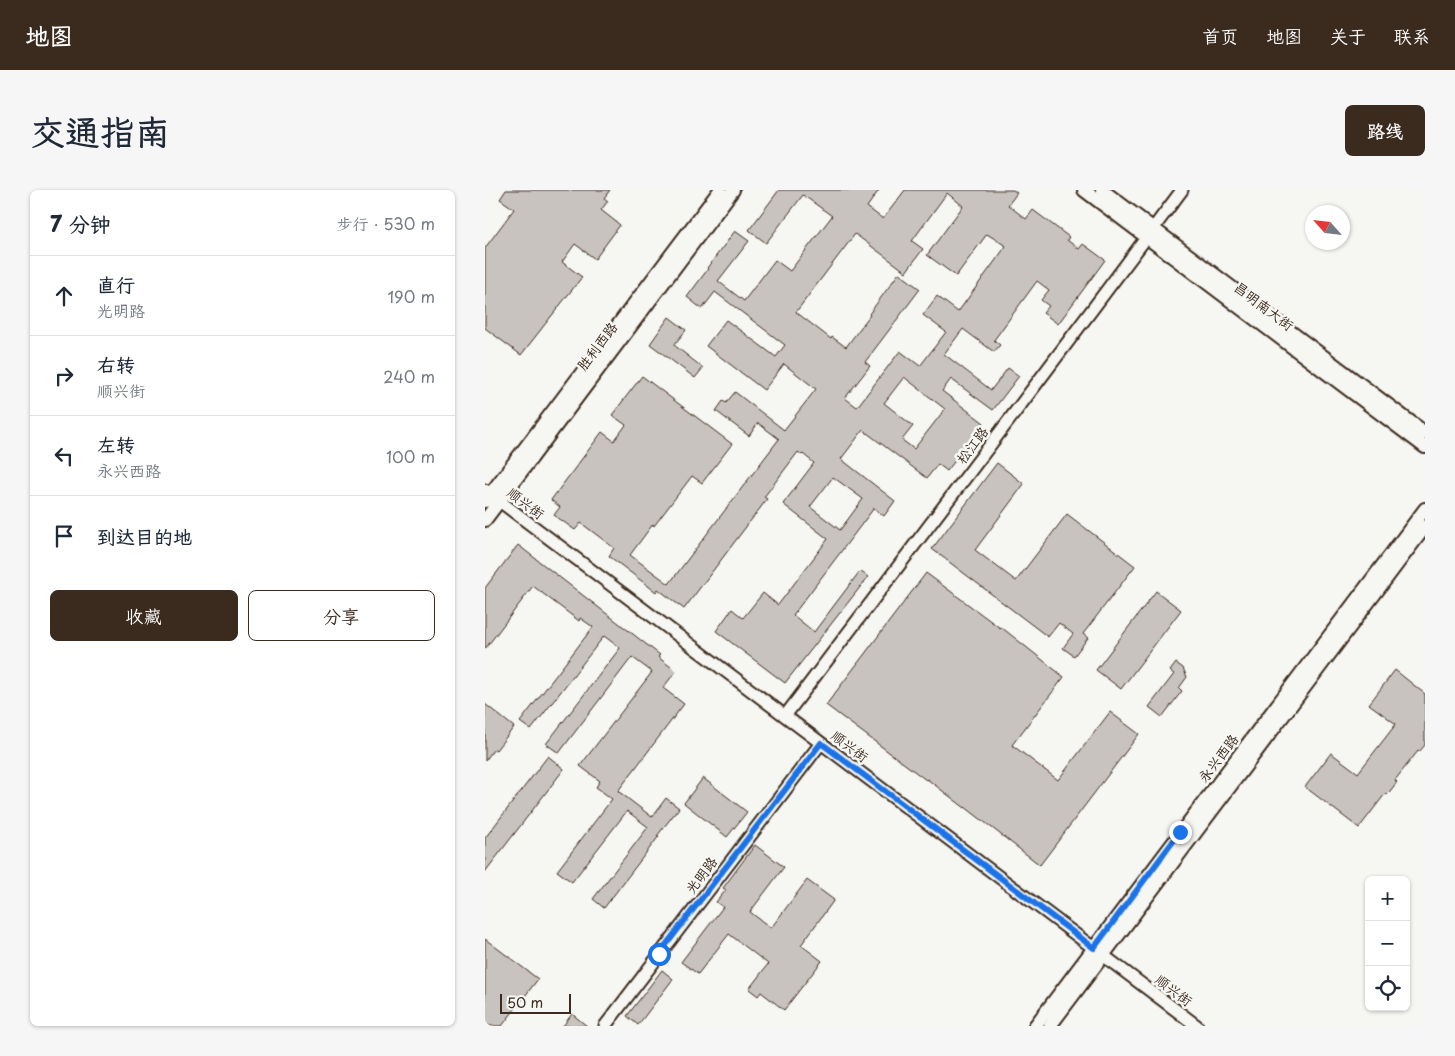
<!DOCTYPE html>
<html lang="zh">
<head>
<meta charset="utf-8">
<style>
  :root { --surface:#fff; --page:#f6f6f7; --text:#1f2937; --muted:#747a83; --line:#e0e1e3; --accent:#3b2a1e }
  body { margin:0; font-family:"Playpen Sans","LXGW WenKai TC",sans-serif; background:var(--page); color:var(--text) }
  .controls { position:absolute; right:15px; bottom:15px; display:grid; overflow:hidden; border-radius:8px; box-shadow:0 1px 4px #0004 }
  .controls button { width:45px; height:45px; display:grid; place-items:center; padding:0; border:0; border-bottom:1px solid var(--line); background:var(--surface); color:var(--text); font:25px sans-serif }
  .compass { position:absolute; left:820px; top:15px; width:45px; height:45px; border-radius:50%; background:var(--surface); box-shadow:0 1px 4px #0004; rotate:297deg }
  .scale { position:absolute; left:15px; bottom:12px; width:71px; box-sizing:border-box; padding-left:5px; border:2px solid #3b2a1e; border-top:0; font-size:14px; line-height:18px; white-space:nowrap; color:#3b2a1e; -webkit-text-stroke:4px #f6f6f2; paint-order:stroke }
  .stop { position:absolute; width:15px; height:15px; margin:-11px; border:4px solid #1a73e8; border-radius:50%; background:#fff }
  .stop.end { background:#1a73e8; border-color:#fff; box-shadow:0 1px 5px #0008 }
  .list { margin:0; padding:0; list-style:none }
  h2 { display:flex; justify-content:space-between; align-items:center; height:65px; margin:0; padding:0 20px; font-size:21px }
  h2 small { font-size:16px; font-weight:400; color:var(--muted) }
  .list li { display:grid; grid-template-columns:32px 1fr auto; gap:15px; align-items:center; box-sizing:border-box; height:80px; padding:0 20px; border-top:1px solid var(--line) }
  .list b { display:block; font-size:19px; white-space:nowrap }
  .list p { margin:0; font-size:16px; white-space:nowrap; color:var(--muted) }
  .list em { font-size:16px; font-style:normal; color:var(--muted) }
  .actions { display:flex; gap:10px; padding:15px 20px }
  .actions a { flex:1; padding:11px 0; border:1px solid var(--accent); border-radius:8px; text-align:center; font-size:18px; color:var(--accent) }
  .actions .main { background:var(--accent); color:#fff }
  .icon { flex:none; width:28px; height:28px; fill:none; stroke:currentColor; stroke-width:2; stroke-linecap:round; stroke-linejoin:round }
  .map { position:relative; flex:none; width:940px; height:836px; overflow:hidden; border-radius:8px }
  header { display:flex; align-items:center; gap:30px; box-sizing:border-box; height:70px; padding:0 25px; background:var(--accent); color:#fff }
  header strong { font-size:24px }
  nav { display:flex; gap:28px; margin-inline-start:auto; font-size:18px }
  .intro { display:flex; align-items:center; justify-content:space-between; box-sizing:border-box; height:120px; padding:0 30px }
  h1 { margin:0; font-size:35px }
  .button { padding:12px 22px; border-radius:8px; background:var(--accent); color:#fff; font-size:18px; font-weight:700 }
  main { display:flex; gap:30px; padding:0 30px }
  aside { flex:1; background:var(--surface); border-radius:8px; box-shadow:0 1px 4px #0004 }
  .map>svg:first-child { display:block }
  .building { fill:#c8c3be; stroke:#3b2a1e; fill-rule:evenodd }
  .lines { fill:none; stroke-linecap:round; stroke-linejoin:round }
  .tertiary-casing { stroke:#3b2a1e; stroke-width:15 }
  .secondary-casing { stroke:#3b2a1e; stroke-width:16 }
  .tertiary { stroke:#f6f6f2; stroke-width:11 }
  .secondary { stroke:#f6f6f2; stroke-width:12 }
  .route { stroke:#1a73e8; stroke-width:6 }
  .labels { text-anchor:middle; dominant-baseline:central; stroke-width:5; stroke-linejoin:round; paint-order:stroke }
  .street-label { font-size:14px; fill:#3b2a1e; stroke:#f6f6f2 }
</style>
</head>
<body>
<header>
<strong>地图</strong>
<nav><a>首页</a><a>地图</a><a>关于</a><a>联系</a></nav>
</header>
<div class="intro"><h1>交通指南</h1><a class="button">路线</a></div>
<main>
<aside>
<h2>7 分钟<small>步行 · 530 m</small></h2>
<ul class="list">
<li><svg class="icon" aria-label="ahead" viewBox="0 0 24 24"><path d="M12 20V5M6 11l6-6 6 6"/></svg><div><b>直行</b><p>光明路</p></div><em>190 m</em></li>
<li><svg class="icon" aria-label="right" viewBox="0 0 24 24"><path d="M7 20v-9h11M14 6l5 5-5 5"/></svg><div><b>右转</b><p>顺兴街</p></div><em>240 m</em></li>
<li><svg class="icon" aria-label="left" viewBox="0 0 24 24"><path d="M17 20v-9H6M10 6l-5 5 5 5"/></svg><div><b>左转</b><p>永兴西路</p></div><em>100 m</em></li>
<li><svg class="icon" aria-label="arrive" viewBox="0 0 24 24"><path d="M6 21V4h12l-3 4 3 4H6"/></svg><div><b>到达目的地</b></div></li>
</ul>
<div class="actions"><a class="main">收藏</a><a>分享</a></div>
</aside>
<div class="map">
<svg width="940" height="836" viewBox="0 0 940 836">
  <rect width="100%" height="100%" fill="#f6f6f2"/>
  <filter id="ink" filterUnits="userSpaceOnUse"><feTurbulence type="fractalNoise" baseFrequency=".02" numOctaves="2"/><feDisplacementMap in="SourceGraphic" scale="10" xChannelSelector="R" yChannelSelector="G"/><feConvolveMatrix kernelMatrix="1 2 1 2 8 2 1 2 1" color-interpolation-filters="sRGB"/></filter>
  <g filter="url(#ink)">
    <!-- building -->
    <path class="building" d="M21 0H125L119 8 123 11 116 20 135 35 110 69 90 54 77 72 97 87 36 165 0 138V58L29 19 15 9Z
      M294 0H394L382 17 398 29 420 0H528L532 3 523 15 541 29 548 20 584 47 582 50 594 59 598 54 620 70 573 134 558 123 564 116 556 110 564 100 552 91 509 150 515 155 509 162 478 139 459 164 506 200 523 178 534 186 508 220 466 189 457 201 499 233 462 281 453 274 442 288 378 240 356 269 410 311 399 326 389 318 308 425 329 442 375 381 383 387 300 493 231 441 247 419 258 428 278 403 293 415 343 349 298 314 329 273 318 264 317 265 313 262 279 307 282 309 199 419 173 399 171 402 124 366 129 358 96 333 90 340 69 325 75 317 66 310 117 242 129 251 141 235 127 225 157 186 247 254 217 293 207 286 169 336 168 334 145 365 184 394 294 249 273 233 264 246 231 221 238 211 241 213 250 202 299 240 331 199 299 174 279 200 221 156 241 130 291 167 300 155 230 102 217 119 202 107 223 79 222 78 250 41 264 51 233 91 259 111 290 70 305 81 347 26 318 5 281 53 264 40ZM462 3 478 16 442 65 471 86 502 44 521 56 473 122 452 106 438 125 461 142 435 176 415 161 372 217 360 208 385 176 380 172 435 99 414 83 384 124 385 125 361 157 347 147 346 149 311 122 370 44 421 82 438 59 427 51ZM419 187 460 219 429 259 417 250 428 236 399 213ZM348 287 378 309 355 340 325 317Z
      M184 127 201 140 189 155 218 178 210 188 165 154Z
      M512 273 539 294 490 360 531 391 582 324 650 376 598 444 603 448 589 466 578 458 588 444 574 433 563 447 447 359Z
      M33 355 175 465 173 467 191 481 178 498 199 514 133 601 167 627 181 608 194 618 172 646H174L119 718 108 709 163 637 142 621 87 692 72 681 127 609 111 597 115 591 95 576 167 482 147 467 74 563 61 554 135 458 119 446 46 540 35 532 108 437 95 428 94 431 48 396 0 459V398Z
      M441 383 515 438 516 437 579 487 527 555 573 590 625 522 654 544 555 675 480 617V618L442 589 441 590 341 515Z
      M671 401 696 420 636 499 611 480Z
      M691 473 698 478 702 487 694 498 697 501 677 527 664 517 689 484 685 481Z
      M910 480 940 504V555L934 562 933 561 910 590 912 592 902 605 900 604 874 638 820 597 846 563 873 583 911 534 884 514Z
      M0 514 29 537 11 560 9 559 0 571Z
      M63 566 79 579 0 682V648Z
      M218 588 262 622 242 647 199 613Z
      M270 655 299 677 265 722 286 738 322 690 349 710 316 755 337 771 299 820 276 802 273 806 264 799 283 774 244 744 213 784 196 772 238 717 231 712 241 700 238 698Z
      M0 749 53 789 17 836H3L0 833Z
      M177 780 188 789 153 835 142 826Z
      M87 824 102 836H78Z"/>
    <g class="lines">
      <defs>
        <path id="tertiary" d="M0 300 712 836
          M300 526 540 209 697 0
          M120 836 336 553"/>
        <path id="secondary" d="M599 0 940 257
          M617 0 940 243
          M0 311 235 0
          M0 330 248 0
          M550 836 940 319
          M565 836 940 337"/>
      </defs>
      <!-- tertiary casing -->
      <use href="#tertiary" class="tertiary-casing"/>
      <!-- secondary casing -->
      <use href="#secondary" class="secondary-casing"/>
      <!-- tertiary -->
      <use href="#tertiary" class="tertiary"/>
      <!-- secondary -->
      <use href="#secondary" class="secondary"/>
    </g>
  </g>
  <g class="lines" filter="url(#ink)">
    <!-- route -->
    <path class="route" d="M174 764 336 553 609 758 695 642"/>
  </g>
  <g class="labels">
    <!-- street labels -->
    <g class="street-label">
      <text transform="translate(779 116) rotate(37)">昌明南大街</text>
      <text transform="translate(112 156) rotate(-53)">胜利西路</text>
      <text transform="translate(487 255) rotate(-53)">松江路</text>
      <text transform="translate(41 313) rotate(37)">顺兴街</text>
      <text transform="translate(365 556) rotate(37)">顺兴街</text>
      <text transform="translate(733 568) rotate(-53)">永兴西路</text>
      <text transform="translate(216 685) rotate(-53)">光明路</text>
      <text transform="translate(689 800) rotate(37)">顺兴街</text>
    </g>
  </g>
</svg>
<div class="controls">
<button>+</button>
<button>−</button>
<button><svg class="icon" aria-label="locate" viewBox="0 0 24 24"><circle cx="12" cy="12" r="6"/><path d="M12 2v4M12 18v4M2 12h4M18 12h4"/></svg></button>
</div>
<svg class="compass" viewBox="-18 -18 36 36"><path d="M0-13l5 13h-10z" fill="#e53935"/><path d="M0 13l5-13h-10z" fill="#747a83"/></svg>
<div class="scale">50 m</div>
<div class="stop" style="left:174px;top:764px"></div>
<div class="stop end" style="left:695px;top:642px"></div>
</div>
</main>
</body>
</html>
